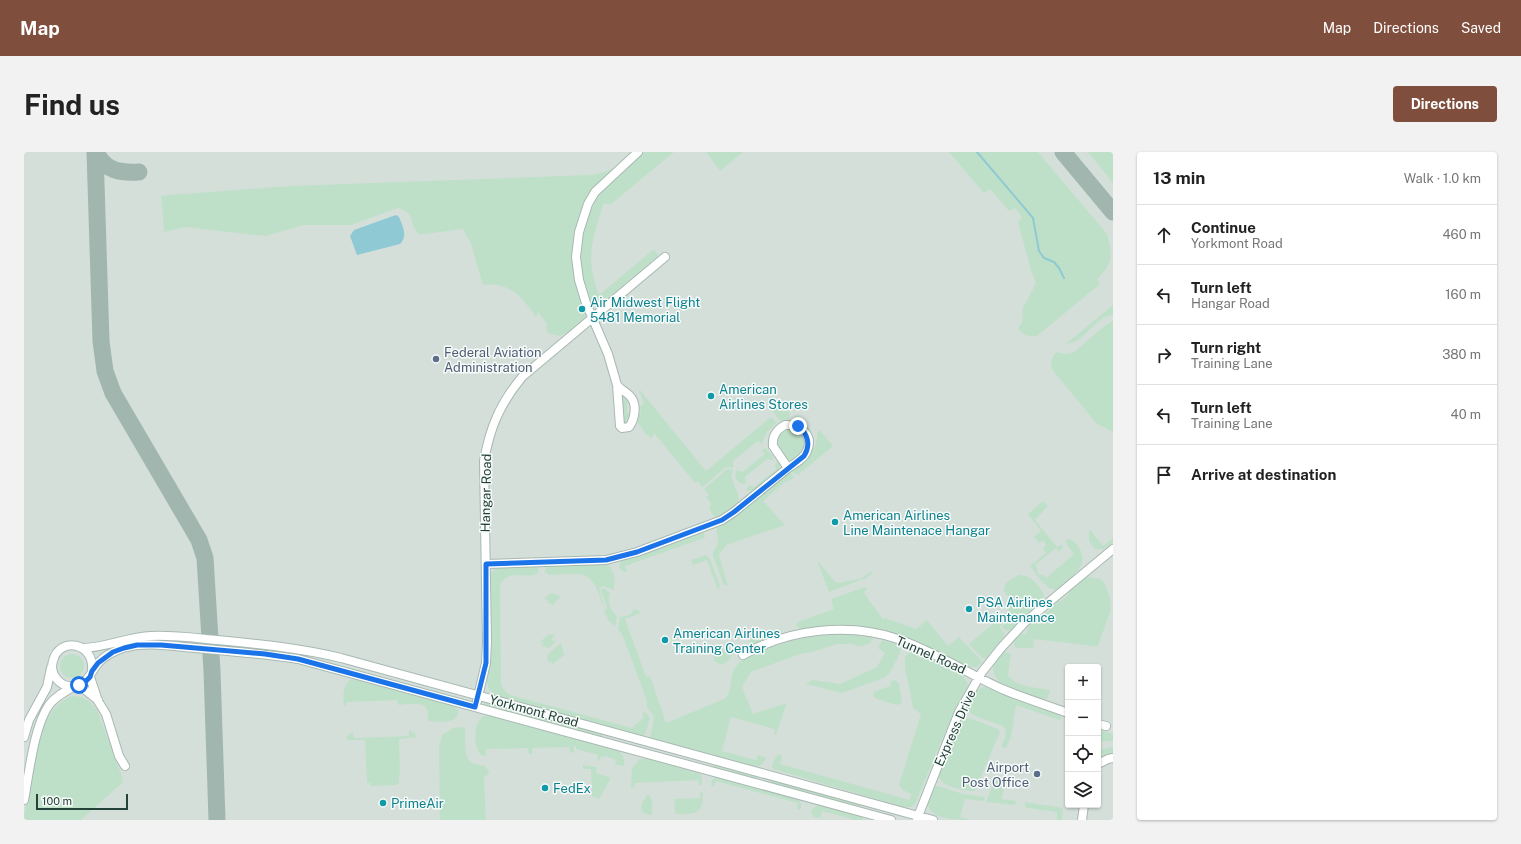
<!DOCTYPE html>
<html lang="en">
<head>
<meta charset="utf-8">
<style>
  :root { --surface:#fff; --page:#f2f2f2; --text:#222; --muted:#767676; --line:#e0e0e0; --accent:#804e3d }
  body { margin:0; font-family:"Public Sans",sans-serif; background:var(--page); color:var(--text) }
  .controls { position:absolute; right:12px; bottom:12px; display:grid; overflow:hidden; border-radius:4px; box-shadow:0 1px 3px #0004 }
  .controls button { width:36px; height:36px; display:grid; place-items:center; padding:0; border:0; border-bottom:1px solid var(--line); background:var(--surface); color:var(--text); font:20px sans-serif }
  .scale { position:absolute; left:12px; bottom:10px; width:92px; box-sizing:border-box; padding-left:4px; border:2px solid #24423a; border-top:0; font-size:11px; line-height:14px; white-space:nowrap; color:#24423a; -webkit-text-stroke:3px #f7fbf9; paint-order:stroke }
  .stop { position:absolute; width:12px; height:12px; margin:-9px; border:3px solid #1a73e8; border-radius:50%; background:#fff }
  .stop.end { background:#1a73e8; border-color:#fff; box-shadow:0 1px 4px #0008 }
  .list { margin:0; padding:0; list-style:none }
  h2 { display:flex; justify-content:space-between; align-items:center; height:52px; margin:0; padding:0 16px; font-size:17px }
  h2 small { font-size:13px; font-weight:400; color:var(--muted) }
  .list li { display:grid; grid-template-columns:26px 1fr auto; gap:12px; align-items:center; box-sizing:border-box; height:60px; padding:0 16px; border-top:1px solid var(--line) }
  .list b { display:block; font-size:15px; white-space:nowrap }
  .list p { margin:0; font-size:13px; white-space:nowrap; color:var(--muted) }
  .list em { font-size:13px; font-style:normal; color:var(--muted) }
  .icon { flex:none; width:22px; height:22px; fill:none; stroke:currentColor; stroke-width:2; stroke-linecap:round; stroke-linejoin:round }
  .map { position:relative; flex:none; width:1089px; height:668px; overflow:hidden; border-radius:4px }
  header { display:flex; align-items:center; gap:24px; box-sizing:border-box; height:56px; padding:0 20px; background:var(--accent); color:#fff }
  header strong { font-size:19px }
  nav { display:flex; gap:22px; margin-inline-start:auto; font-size:14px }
  .intro { display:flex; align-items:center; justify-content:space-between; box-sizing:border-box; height:96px; padding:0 24px }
  h1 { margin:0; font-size:28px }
  .button { padding:10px 18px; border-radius:4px; background:var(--accent); color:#fff; font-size:14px; font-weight:700 }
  main { display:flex; gap:24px; padding:0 24px }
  aside { flex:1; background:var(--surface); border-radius:4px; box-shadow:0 1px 3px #0004 }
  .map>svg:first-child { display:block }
  .built { fill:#d4dfda; fill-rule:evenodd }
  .green { fill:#bfe0c8 }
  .water { fill:#8ec9d4 }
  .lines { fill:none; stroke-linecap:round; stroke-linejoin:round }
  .stream { stroke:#8ec9d4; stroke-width:2 }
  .taxiway { stroke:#a2b6b0; stroke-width:17 }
  .minor-casing { stroke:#a8b8b2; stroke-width:10 }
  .minor { stroke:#fff; stroke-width:8 }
  .route { stroke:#1a73e8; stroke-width:5 }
  .culture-dot { fill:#0f9aa8; stroke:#f7fbf9; stroke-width:1.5 }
  .service-dot { fill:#5c6f8a; stroke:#f7fbf9; stroke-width:1.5 }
  .labels { text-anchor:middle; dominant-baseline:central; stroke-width:3; stroke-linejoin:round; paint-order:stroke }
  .culture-label { font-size:13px; fill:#0d838f; stroke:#f7fbf9; text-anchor:start }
  .service-label { font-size:13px; fill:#4e5e75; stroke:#f7fbf9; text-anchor:start }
  .street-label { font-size:13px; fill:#24423a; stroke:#f7fbf9 }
</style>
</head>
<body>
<header>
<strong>Map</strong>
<nav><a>Map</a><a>Directions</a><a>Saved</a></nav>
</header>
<div class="intro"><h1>Find us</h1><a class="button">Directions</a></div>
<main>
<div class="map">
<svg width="1089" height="668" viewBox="0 0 1089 668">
  <rect width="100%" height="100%" fill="#e6efeb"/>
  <!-- built -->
  <path class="built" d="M0 0H1089V668H0ZM1044 515H1074V653H1044Z"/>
  <!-- green -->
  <path class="green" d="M606 0H650L586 53 580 51C568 87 561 106 575 143L630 97 634 103 633 105 573 155 569 154C565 149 563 141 561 135 552 103 556 77 572 48L563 45C555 69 545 94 551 120 554 134 562 148 563 162 559 170 545 180 536 184L526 182 522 178 523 172 514 160 512 165C498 145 486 130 459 133L447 92 439 77 401 82H394L390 76 386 64 382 59 374 56 327 73H280L242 84 161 75 140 80 137 44 146 43 266 34 564 23C584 21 594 17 606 0Z
    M682 0H719L696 19Z
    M925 0H1014L1083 82C1089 103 1089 112 1073 127L1076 132 1013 184C1004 185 999 183 994 176L998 171 999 156 1012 131 1007 118 994 71 998 65 991 56 985 59 966 37 960 41 958 39Z
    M1064 0H1089V31Z
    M1089 153V163C1070 165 1061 191 1042 192Z
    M1089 169V280L1073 272 1030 220C1025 213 1027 207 1032 200L1043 202 1050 200 1083 172Z
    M616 238 682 319 747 265 753 271 743 280 738 292 734 289 709 309V316L702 315 679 335H678L674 329 671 331 630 281 627 287 624 283 623 284 612 268 614 263 617 261 616 254 620 251 615 239Z
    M601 243H603L606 251 603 250V260L608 262 606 270 600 272 598 247Z
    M748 249 759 260 762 258 766 260 765 269 758 271 743 253Z
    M774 263 787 278 789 289 778 273 771 270 770 265Z
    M762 276H766L779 282 781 288 780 299 771 309C761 309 757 301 752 293L754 283Z
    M796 278 809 294 774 323 772 321 770 322 767 318C780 307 794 301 793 281Z
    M741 296 749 304V308L743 307 721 325 722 331 720 332C712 331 709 324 713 318L718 320 741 302 737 299Z
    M753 310 756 311C757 322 740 331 732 338L729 339 722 338 725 333 730 335 752 318 751 312Z
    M703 317 709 318C703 335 728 345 704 360 701 362 697 366 693 365 689 365 687 360 685 356L687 351 682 345 685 343 680 337Z
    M766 319 770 326 761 330 739 349 761 373 702 393 695 403 704 434 700 433 689 404C688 398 693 396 694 391 694 385 692 381 693 376L711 364Z
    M1019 349 1024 354 1011 368 1033 395 1037 393 1039 395 1035 400 1032 396 1011 413 1014 417 1013 420 1016 423 1018 422 1022 426 1050 402 1041 390 1043 387C1049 387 1052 391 1055 396 1067 414 1046 426 1034 437 1023 441 1013 422 1006 414L1022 401 1019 397 1022 393 1019 389 1015 391 1010 385 1017 379 1004 362Z
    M1065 379H1067L1079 394 1089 386V391L1080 397H1071L1065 389Z
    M677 380 680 381 681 385 680 386 601 414 603 420H600L595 416V413L599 408Z
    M682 403 686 407 696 433 694 438 683 408 669 413 667 408Z
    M793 408 812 431 836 427 848 419 849 421 842 426 805 440Z
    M583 412C590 418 593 429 589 438L579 434 575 436 580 454V456C566 416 565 422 525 423L521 420 522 415 525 413Z
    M511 414 515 417 513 422C499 427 484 417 476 433L477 533 482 540 486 543 608 576 620 565 618 562 620 560 623 562 626 566 621 583 618 584 476 546 465 538 463 529 468 500 467 421 472 416Z
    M995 423C1006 422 1018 435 1020 445L1017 452 985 479 981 478 978 475 986 461 983 456 989 451 980 439C980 429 987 427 995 423Z
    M1065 425 1076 427 1080 430 1086 446 1087 457 1074 494H1069L1010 487 1009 496H992L990 492 991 486 996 481 1001 483 1006 472 1025 459V457L1035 449H1037L1044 443V441L1061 426Z
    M841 435 843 437 840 441 859 467 861 466 892 477 903 468 924 494 935 485 956 507 958 511 952 515H944C905 496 867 475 822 473 807 473 791 475 776 477L772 474 774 470 810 457 807 447Z
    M579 436 586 441C583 450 586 458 593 464L591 475 584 468 580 458 583 456 577 438Z
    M527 441 537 444 529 453 523 450 524 448 520 447Z
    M610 457 614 458 617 461 601 467 622 525 626 524 642 571 700 547C711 538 703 521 715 511 719 507 726 505 731 503 767 485 808 478 848 485L849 487 845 492 838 494H833L829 492H813L788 500 776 502 727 520 718 535 729 562 763 551 752 582 750 583 751 577 707 565 698 599 732 608 734 603 742 606C739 612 737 615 730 614L626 586 630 565 623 555V549L598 482 594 477 596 465 606 463Z
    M983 460 984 461 976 475 981 483 962 507 958 506 945 492Z
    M756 477 758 479 756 483 731 493H727L724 491 726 488Z
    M525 482 531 483 527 488 532 489 525 496 518 494 520 491 516 490Z
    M858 488 872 492 876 497V501L867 519 862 525 818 541 782 532 788 528 816 532 853 515 861 501 854 496Z
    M537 491 540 503 528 513 527 509 524 510 523 503Z
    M705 495 708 498C708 508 699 518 690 508L691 500Z
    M886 499H891L937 521 943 530 944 534 931 557 891 652 887 655H879L749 617 748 613 752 604 756 602 758 605 756 612 886 648 887 642 879 638 875 633 897 562 890 557 889 555 881 516V505Z
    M980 500 987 502 984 523C993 536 1011 535 1026 538L1024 546 1019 547 977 531C965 520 967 510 980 500Z
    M36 514a12 12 0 1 1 24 0a12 12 0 1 1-24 0Z
    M331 527 427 553 434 558C437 572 415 570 405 569 403 565 405 560 402 556 398 549 381 553 374 553L373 548 323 550 322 555H321C318 546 319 534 326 528Z
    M870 528 875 531 878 548 877 552 872 553 851 546 849 544 850 540 866 534 867 529Z
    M959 535H964L1036 563 1038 566 1035 568 992 553 987 585 982 596 977 595 982 583 981 576C972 569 947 567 943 556 945 546 950 539 959 535Z
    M48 544C60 544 66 549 73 558L99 627 98 631 57 668H0C0 657 5 645 7 635 13 604 14 557 48 544Z
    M460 550 575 580 578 582 579 585 577 586 461 554Z
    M459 564H467L593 598C599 601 601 607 600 614L593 613 591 611 592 608 584 605 583 602 582 605 577 604 575 609 573 608 574 603 552 597V594H550V601L546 600 545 595 508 596V602H505L504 596 462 597V603L459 604C448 598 449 571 459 564Z
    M938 566 948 567 974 577 976 580 951 639C941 639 918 635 914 624Z
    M429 576 438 575 441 577C442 588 438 608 451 612 454 613 457 613 461 614L465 619 464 623 460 624 462 668H416L415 595 418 583Z
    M1074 577 1089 582V589H1074Z
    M385 578 390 581 393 585 375 587 376 623H375V631L372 633 347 634 346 631H343L341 588H323V584L329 580 330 586 385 584Z
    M1089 595V602L1084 603 1074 608V598Z
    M616 607H625L675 621 678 625V633H675L674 628 611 631V635L608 636 607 635 608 616Z
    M690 612 732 624 734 627 733 628 690 617Z
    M559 613 573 615 572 621 587 626 575 647 568 644 567 617H559Z
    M698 626 773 647 777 651V656L775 658 773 657 774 651 692 629 690 634H687L688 628 691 626Z
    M971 627 981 629 978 647 992 649 991 653 962 650Z
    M747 628H749L836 652V654L835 656 747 632Z
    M914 634 939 642 961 645 960 649 941 647 936 665 948 668C936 668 904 668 904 652 904 648 907 642 908 637Z
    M676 640 679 641C679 665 670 661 651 662L650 647 676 646Z
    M624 642 628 648V663L621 662 617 657 618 651Z
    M1001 650 1039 656 1038 668H1033V660L1004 656 1001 655Z
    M794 653 837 664 840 668H828V667L798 659 796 666 790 665 787 661V659Z"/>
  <!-- water -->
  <path class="water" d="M372 63 375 65C379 75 384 84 376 92L333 103 326 84 330 78Z"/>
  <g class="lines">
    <!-- stream -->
    <path class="stream" d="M953 0 1009 66 1015 99 1020 106 1030 110 1035 116 1040 126"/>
    <!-- taxiway -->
    <path class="taxiway" d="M71 0 77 189 81 219 89 241 168 376 175 388 181 406 188 519 193 668
      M72 0C81 19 96 21 115 20
      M1039 0 1089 60"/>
    <defs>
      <path id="minor" d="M593 233C597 238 601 239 605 243 614 251 611 267 605 275L598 276 596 274 593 233 584 202 562 151 555 128 552 105 555 80 564 52 571 40 614 0
        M761 273C776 272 790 283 783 299 780 307 770 312 764 316L749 294C748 284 752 278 761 273Z
        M462 412 582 408 613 400 698 368 710 360 764 316
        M58 496C82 496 103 485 127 484 149 483 171 486 193 488 235 492 276 496 317 506L909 668
        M719 503C764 477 825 470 874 487 911 500 943 521 978 537 1000 546 1022 553 1044 561
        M68 519C71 490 35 484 29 509 25 522 36 536 50 534 64 533 67 519 75 510 82 503 90 499 99 496 121 489 148 494 171 496 206 499 240 502 274 507L867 668
        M66 525 74 549 82 562 95 604 101 614
        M55 533 74 548
        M453 549 462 511 463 490 460 309C466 275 476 252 498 225L641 105
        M1074 572 1082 574
        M0 585 5 568 23 535 27 516
        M1074 612 1084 607 1089 606
        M0 648C5 622 10 574 25 553 31 545 40 540 49 535
        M893 667 935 560 958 520 977 496 1001 470 1089 397
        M1058 668 1060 653"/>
    </defs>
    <!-- minor casing -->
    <use href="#minor" class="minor-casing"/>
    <!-- minor -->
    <use href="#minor" class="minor"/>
  </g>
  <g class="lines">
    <!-- route -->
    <path class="route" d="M55 533 61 530 66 525 68 519 74 511 89 500 100 496 113 493H137L241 502 274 507 451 555 462 511V412L582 408 613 400 698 368 710 360 780 304C787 293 784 282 774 274"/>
  </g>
  <!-- markers -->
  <g class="culture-dot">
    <circle cx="558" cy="157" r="4"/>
    <circle cx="687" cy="244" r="4"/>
    <circle cx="811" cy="370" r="4"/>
    <circle cx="945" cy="457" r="4"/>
    <circle cx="641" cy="488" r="4"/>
    <circle cx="521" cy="636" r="4"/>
    <circle cx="359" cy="651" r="4"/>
  </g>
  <g class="service-dot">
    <circle cx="412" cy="207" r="4"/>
    <circle cx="1013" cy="622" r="4"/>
  </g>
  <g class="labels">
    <!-- culture labels -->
    <g class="culture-label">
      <text x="566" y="150">Air Midwest Flight<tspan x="566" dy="15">5481 Memorial</tspan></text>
      <text x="695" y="237">American<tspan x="695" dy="15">Airlines Stores</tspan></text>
      <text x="819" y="363">American Airlines<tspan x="819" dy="15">Line Maintenace Hangar</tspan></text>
      <text x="953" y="450">PSA Airlines<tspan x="953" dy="15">Maintenance</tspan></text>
      <text x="649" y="481">American Airlines<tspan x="649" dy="15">Training Center</tspan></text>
      <text x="529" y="636">FedEx</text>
      <text x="367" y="651">PrimeAir</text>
    </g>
    <!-- service labels -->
    <g class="service-label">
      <text x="420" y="200">Federal Aviation<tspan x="420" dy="15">Administration</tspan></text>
      <text x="1005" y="615" text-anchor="end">Airport<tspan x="1005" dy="15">Post Office</tspan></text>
    </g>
    <!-- street labels -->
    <g class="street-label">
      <text transform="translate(462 341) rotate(-89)">Hangar Road</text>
      <text transform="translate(907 503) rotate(24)">Tunnel Road</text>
      <text transform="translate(510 559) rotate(15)">Yorkmont Road</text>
      <text transform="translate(931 576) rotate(-66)">Express Drive</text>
    </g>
  </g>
</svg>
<div class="controls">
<button>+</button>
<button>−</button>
<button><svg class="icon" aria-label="locate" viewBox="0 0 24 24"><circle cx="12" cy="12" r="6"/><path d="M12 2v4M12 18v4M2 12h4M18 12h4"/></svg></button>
<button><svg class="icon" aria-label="layers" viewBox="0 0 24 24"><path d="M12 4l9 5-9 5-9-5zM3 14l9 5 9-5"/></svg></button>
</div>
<div class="scale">100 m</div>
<div class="stop" style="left:55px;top:533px"></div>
<div class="stop end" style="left:774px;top:274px"></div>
</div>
<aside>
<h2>13 min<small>Walk · 1.0 km</small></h2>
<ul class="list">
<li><svg class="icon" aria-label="ahead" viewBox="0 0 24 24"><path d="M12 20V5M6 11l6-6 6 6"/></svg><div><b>Continue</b><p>Yorkmont Road</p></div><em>460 m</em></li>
<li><svg class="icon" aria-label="left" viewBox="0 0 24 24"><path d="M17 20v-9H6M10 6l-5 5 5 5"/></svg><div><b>Turn left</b><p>Hangar Road</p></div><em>160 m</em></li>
<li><svg class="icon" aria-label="right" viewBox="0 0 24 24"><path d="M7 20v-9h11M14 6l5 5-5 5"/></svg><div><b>Turn right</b><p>Training Lane</p></div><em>380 m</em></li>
<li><svg class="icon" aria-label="left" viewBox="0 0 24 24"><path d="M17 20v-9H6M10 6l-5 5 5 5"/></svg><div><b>Turn left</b><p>Training Lane</p></div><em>40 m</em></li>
<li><svg class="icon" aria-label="arrive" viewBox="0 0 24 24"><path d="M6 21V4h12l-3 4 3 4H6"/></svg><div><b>Arrive at destination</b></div></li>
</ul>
</aside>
</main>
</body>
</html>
